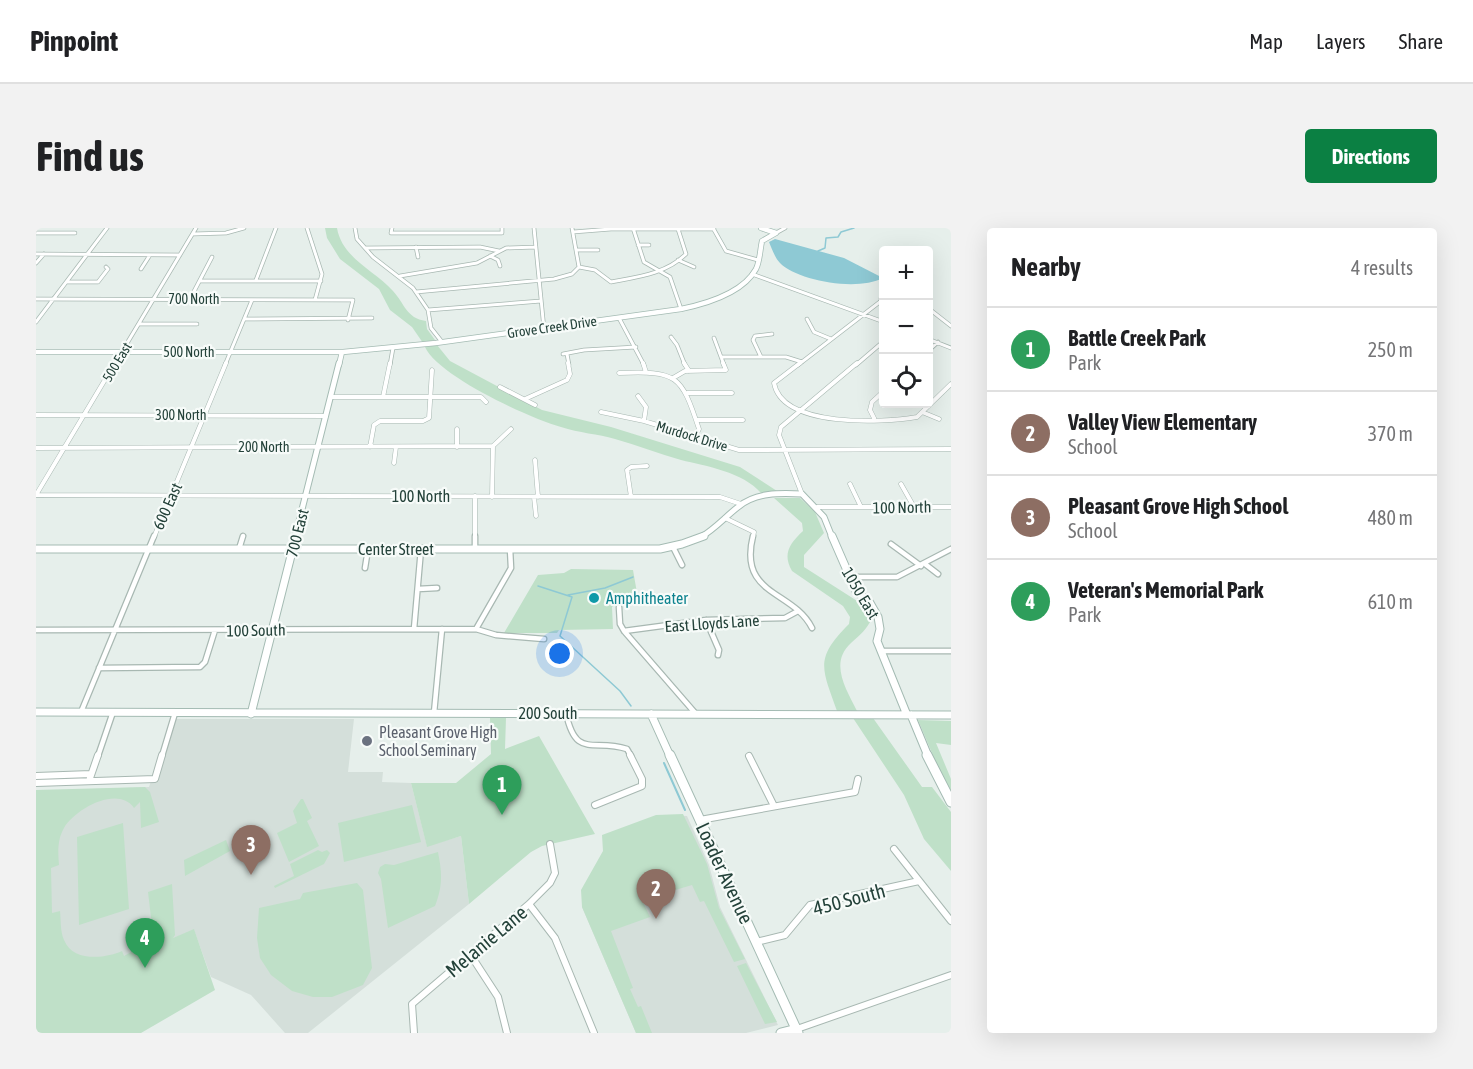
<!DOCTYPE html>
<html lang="en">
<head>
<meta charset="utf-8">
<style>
  :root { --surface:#fff; --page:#f2f2f2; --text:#202124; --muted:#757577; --line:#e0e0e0; --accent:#0b8043 }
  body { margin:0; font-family:"Asap Condensed",sans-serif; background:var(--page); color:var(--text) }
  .controls { position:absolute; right:18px; top:18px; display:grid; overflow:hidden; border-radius:6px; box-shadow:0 6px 24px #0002 }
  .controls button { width:54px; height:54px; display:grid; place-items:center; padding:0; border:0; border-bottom:2px solid var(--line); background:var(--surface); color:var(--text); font:30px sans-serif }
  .you { position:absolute; left:524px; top:426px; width:21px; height:21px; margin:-15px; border:4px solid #fff; border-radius:50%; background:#1a73e8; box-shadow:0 0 0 9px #1a73e833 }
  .badge { display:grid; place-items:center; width:39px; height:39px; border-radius:50%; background:var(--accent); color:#fff; font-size:20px; font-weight:700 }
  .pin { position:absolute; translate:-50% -50px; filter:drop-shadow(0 2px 3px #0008) }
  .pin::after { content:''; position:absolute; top:32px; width:21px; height:18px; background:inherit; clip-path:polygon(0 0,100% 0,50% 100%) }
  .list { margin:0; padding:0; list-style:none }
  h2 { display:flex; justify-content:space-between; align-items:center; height:78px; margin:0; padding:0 24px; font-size:26px }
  h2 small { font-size:20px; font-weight:400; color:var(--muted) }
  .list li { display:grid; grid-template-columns:39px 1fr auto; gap:18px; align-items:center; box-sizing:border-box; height:84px; padding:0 24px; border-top:2px solid var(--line) }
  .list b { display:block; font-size:22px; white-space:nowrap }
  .list p { margin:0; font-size:20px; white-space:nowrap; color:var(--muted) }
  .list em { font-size:20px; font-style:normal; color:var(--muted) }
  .icon { flex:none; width:33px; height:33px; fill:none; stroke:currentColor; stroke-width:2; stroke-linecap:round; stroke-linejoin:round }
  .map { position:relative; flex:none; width:915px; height:805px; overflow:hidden; border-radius:6px }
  header { display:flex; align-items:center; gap:36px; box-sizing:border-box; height:84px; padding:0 30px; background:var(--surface); border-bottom:2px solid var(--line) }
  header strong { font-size:28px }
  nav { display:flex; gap:33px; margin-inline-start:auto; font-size:21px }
  .intro { display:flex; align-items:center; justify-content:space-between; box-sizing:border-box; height:144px; padding:0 36px }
  h1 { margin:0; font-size:42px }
  .button { padding:15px 27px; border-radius:6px; background:var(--accent); color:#fff; font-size:21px; font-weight:700 }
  main { display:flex; gap:36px; padding:0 36px }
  aside { flex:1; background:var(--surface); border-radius:6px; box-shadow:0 6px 24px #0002 }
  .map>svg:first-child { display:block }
  .built { fill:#d4dfda }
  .green { fill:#bfe0c8 }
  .water { fill:#8ec9d4 }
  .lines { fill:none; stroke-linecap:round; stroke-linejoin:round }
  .stream-far1 { stroke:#8ec9d4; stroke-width:1.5 }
  .stream { stroke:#8ec9d4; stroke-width:2 }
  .street-far3-casing { stroke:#a8b8b2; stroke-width:4.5 }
  .street-far2-casing { stroke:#a8b8b2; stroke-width:5 }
  .street-far1-casing { stroke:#a8b8b2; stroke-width:7 }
  .street-casing { stroke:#a8b8b2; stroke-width:8 }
  .secondary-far3-casing { stroke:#a4bbb3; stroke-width:6 }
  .secondary-far2-casing { stroke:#a4bbb3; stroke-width:7 }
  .secondary-far1-casing { stroke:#a4bbb3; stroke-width:9 }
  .secondary-casing { stroke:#a4bbb3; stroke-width:11 }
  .street-far3 { stroke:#fff; stroke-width:3 }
  .street-far2 { stroke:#fff; stroke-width:4 }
  .street-far1 { stroke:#fff; stroke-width:4.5 }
  .street { stroke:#fff; stroke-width:6 }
  .secondary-far3 { stroke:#fff; stroke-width:4.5 }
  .secondary-far2 { stroke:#fff; stroke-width:5 }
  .secondary-far1 { stroke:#fff; stroke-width:7 }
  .secondary { stroke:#fff; stroke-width:9 }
  .culture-dot { fill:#0f9aa8; stroke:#f7fbf9; stroke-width:2 }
  .worship-dot { fill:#6b7280; stroke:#f7fbf9; stroke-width:2 }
  .labels { text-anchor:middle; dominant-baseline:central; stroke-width:4.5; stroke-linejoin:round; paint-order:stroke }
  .far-street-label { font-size:14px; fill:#24423a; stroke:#f7fbf9 }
  .street-label { font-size:16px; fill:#24423a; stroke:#f7fbf9 }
  .culture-label { font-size:16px; fill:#0d838f; stroke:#f7fbf9; text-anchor:start }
  .worship-label { font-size:16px; fill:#5b616d; stroke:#f7fbf9; text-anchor:start }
  .near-street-label { font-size:20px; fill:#24423a; stroke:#f7fbf9 }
</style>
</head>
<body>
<header>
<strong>Pinpoint</strong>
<nav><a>Map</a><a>Layers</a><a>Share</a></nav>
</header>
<div class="intro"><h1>Find us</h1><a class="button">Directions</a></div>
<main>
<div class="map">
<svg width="915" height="805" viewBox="0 0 915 805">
  <rect width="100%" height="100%" fill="#e6efeb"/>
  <!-- built -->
  <path class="built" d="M136 491H318L312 544H347L346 554 375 555 391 618 425 608 433 676 272 805H249L215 767 175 749 158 702 80 733 12 747 0 563 113 559Z
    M626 587 651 588 673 637 684 679 742 797 710 805H600L546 679Z"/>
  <!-- green -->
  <path class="green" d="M289 0H301C306 30 338 42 357 63 369 76 370 90 390 93L391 101 399 112 387 115 376 99 354 82 343 61 304 31 291 10Z
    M401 117 414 133 506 182 575 199 704 239 741 263 725 265C707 244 670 238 645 232 623 226 601 217 579 211 562 206 543 205 525 199 493 190 402 148 389 119Z
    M738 270H764L779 284 788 305 768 327V339L829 378 836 390C831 401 824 407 815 415 793 435 810 461 821 483H801C786 440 778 431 813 396L814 389 807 378 756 343C746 326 754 315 767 303L766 295Z
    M535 341 597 342 601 365 576 379 577 401 523 402 521 405H468L502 347 528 345Z
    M454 490H470L469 521 503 508 559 606 506 618 495 624 433 676 425 608 391 619 375 555H420L455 526Z
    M817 490H837L886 559H896L915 584V643L888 611 868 567Z
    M882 492 915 493V517L900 515 915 551V566L910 558Z
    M109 559 114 564 123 594 105 600 104 574 98 580C82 557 39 581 28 600 21 612 22 625 23 637L15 640 16 685 24 683C25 691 24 703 28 712 37 735 71 730 86 723L88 728 99 722 97 716 104 713 105 720 118 715 112 664 136 656 139 707 137 710 158 701 179 762 105 805H0V562Z
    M265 571H267L276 590 271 593 283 618 253 634 241 605 261 595 257 583Z
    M376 577 385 614 308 634 302 595Z
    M647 586 671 636 683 680 709 731 698 734 668 673 664 674 656 657 606 672 614 689 575 703 597 760 594 761 602 779 605 778 616 805H600L546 679 545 662 567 623 566 607 620 587Z
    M87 595 93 681 43 697 41 609Z
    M190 612 194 623 149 648 148 632Z
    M282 622 286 624 291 622 294 625 288 636 239 660 238 658 258 648 254 636Z
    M402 624C406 644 407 658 399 678L352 700 345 651 342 645 344 639 349 636 358 637Z
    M321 655 327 662 336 740 327 757 296 769H277L256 763 235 747 224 730 221 710 223 680 264 671 267 665Z
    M710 735 741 794 729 796 701 738Z"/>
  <!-- water -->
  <path class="water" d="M739 11 808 30 847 50C820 64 760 52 744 35 739 30 736 21 733 14Z"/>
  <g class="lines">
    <!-- stream-far1 -->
    <path class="stream-far1" d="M782 23 789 20 790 10 802 9 805 4 818 0
      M502 358 536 369 524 408 584 463 595 478
      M532 367 569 360 597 349"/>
    <!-- stream -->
    <path class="stream" d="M628 535 649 582"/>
    <defs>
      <path id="street-far3" d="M271 0 286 46 279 72
        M319 0 321 11 337 29 377 60 392 82 395 100 406 114
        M356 0 355 5H466V0
        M498 0 508 101
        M536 0 543 39
        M597 0 608 34 634 49 645 81
        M677 0 690 23 722 32
        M537 4 575 1H678
        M0 5H39
        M740 5 749 0
        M157 6 190 5 208 0
        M602 17H613
        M380 19 382 29
        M329 20 444 19 463 23
        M540 22H562
        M0 26 144 27
        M454 28 462 32 464 38
        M642 32 658 39
        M0 35 8 26
        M543 39 559 42 575 54C601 49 630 46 650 26L642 1
        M105 41 114 27
        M716 46 848 94
        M364 48 441 35 470 20 500 19
        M220 52 240 0
        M164 53H285
        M31 54H62L72 41 70 39
        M380 64 518 51 536 46 543 39
        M0 71 317 72 312 92
        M154 71 176 29
        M892 80 915 98
        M392 82 505 73
        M583 90 608 137
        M209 91 336 90
        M771 91 778 104 795 111
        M0 94 71 0
        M104 96H161
        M635 109 641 117 649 137
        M678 110 688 137
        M892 111 915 120
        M892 123 902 114
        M527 126 548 122 600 119
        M531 126 533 137
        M685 129H750L766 134
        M725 129 717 112 719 108 736 106
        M78 137 160 0
        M189 137 216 72
        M354 137 357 120
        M762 137 845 73V70
        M820 137 848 113"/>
      <path id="street-far2" d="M607 135 610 144
        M648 135 653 143
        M764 135 738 155C746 200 847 195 881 189L915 156
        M583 145C641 143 645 146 663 201L658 210
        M637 150 649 143 690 142 687 135
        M464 159 499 177
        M651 165H696
        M602 168 610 179 608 193
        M295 169H445L450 174
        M347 169 354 135
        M489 171 531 152 534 146 532 135
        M565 184 608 193 703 222 915 221
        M886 184 903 191
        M0 187 290 188
        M838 190 834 182 836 174 848 163
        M660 192H707
        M421 201V219
        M334 219 338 197 344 193H387L393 190 396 142
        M0 220 457 218
        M499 232 502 269
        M358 235 360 219
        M814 256 825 279
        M865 256 878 279
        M766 266 743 207 745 199 821 135
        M0 267 684 269 705 276
        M0 267 79 135
        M439 268V309
        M456 269 457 218 475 201
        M498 269 500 288
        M595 269 591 242 595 239 611 238
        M781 279H915
        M689 290 718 304 717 309
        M118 309 190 135"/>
      <path id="street-far1" d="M439 308V321
        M717 308C702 368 757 362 776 400
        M855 316 885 338
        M637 319 646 337
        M203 321 207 308
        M889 336 902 346
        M329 340 332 321
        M814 349H861L915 321
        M382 361 401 360
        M583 379 584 396 588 403 660 486
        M670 392 683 422 682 427
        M378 401 385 321
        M440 401 475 340 474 321
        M0 402 440 401 460 407 508 411
        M588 403 670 392 749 390 762 383
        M845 423H915
        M63 440 164 439 169 434 179 402
        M45 484 118 308
        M398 485 406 401
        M530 485C540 532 557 510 591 521L595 528
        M62 528 77 484
        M126 528 139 485"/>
      <path id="street" d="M713 528 738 578
        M0 548 55 546
        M53 553 62 527
        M0 555 119 551 126 527
        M559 577 606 558V551L594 527
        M664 592 819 564 822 551
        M858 621 915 693
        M493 676 519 710 558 805
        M720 714 749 707 774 677 883 653
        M434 726 462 769 471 805
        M761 801 915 747
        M378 805 376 776 493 676 514 655 519 645 514 616"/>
      <path id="secondary-far3" d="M725 0 740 5
        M0 124H307L400 115 645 81C669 76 707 65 720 41 724 33 724 22 726 13L740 5
        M303 137 306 124"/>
      <path id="secondary-far2" d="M259 309 303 135
        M665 309C679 301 689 289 702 279 720 264 744 265 766 266L788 289 796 309"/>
      <path id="secondary-far1" d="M796 308 820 363 834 375 842 389 844 401 841 413 871 487
        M0 321H624L646 316 668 308
        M0 484 915 487
        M215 486 260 308
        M615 486 634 528
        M875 487 892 528"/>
      <path id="secondary" d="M634 527 762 805
        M891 527 915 574
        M745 805 761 801"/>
    </defs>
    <!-- street-far3 casing -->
    <use href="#street-far3" class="street-far3-casing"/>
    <!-- street-far2 casing -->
    <use href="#street-far2" class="street-far2-casing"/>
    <!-- street-far1 casing -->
    <use href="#street-far1" class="street-far1-casing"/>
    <!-- street casing -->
    <use href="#street" class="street-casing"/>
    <!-- secondary-far3 casing -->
    <use href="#secondary-far3" class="secondary-far3-casing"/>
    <!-- secondary-far2 casing -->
    <use href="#secondary-far2" class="secondary-far2-casing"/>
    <!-- secondary-far1 casing -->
    <use href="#secondary-far1" class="secondary-far1-casing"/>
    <!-- secondary casing -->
    <use href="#secondary" class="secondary-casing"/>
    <!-- street-far3 -->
    <use href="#street-far3" class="street-far3"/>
    <!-- street-far2 -->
    <use href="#street-far2" class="street-far2"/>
    <!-- street-far1 -->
    <use href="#street-far1" class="street-far1"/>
    <!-- street -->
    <use href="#street" class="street"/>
    <!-- secondary-far3 -->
    <use href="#secondary-far3" class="secondary-far3"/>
    <!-- secondary-far2 -->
    <use href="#secondary-far2" class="secondary-far2"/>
    <!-- secondary-far1 -->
    <use href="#secondary-far1" class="secondary-far1"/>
    <!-- secondary -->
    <use href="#secondary" class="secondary"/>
  </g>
  <!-- markers -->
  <circle class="culture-dot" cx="558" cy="370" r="6"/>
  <circle class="worship-dot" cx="331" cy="513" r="6"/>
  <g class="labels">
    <!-- far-street labels -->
    <g class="far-street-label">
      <text x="158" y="71">700 North</text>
      <text transform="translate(516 99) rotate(-8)">Grove Creek Drive</text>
      <text x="153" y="124">500 North</text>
      <text transform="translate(81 134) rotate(-59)">500 East</text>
      <text x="145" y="187">300 North</text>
      <text transform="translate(656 208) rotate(17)">Murdock Drive</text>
      <text x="228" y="219">200 North</text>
    </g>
    <!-- street labels -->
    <g class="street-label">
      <text x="385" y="268">100 North</text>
      <text transform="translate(131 278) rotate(-66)">600 East</text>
      <text transform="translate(866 279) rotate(-1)">100 North</text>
      <text transform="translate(261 305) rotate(-76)">700 East</text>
      <text x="360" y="321">Center Street</text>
      <text transform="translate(825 365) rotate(59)">1050 East</text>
      <text transform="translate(676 395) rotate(-4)">East Lloyds Lane</text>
      <text transform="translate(220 402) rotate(-1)">100 South</text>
      <text x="512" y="485">200 South</text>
    </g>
    <!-- culture labels -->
    <g class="culture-label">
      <text x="570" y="370">Amphitheater</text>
    </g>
    <!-- worship labels -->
    <g class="worship-label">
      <text x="343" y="504">Pleasant Grove High<tspan x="343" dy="18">School Seminary</tspan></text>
    </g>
    <!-- near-street labels -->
    <g class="near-street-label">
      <text transform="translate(689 645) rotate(65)">Loader Avenue</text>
      <text transform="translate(813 671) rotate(-15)">450 South</text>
      <text transform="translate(450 713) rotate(-40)">Melanie Lane</text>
    </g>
  </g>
</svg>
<div class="controls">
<button>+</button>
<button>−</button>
<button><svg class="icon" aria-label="locate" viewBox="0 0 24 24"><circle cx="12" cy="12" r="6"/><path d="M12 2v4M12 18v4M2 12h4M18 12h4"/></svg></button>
</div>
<div class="you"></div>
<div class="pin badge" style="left:466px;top:587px;background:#2e9e5b">1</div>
<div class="pin badge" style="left:620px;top:691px;background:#8d6e63">2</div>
<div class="pin badge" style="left:215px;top:647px;background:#8d6e63">3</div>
<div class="pin badge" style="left:109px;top:740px;background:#2e9e5b">4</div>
</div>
<aside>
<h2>Nearby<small>4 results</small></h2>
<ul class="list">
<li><span class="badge" style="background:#2e9e5b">1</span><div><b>Battle Creek Park</b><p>Park</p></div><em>250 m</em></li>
<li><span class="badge" style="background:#8d6e63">2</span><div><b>Valley View Elementary</b><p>School</p></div><em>370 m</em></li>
<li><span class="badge" style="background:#8d6e63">3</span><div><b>Pleasant Grove High School</b><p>School</p></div><em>480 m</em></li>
<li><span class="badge" style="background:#2e9e5b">4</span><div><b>Veteran's Memorial Park</b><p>Park</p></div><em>610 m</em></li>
</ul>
</aside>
</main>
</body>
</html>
